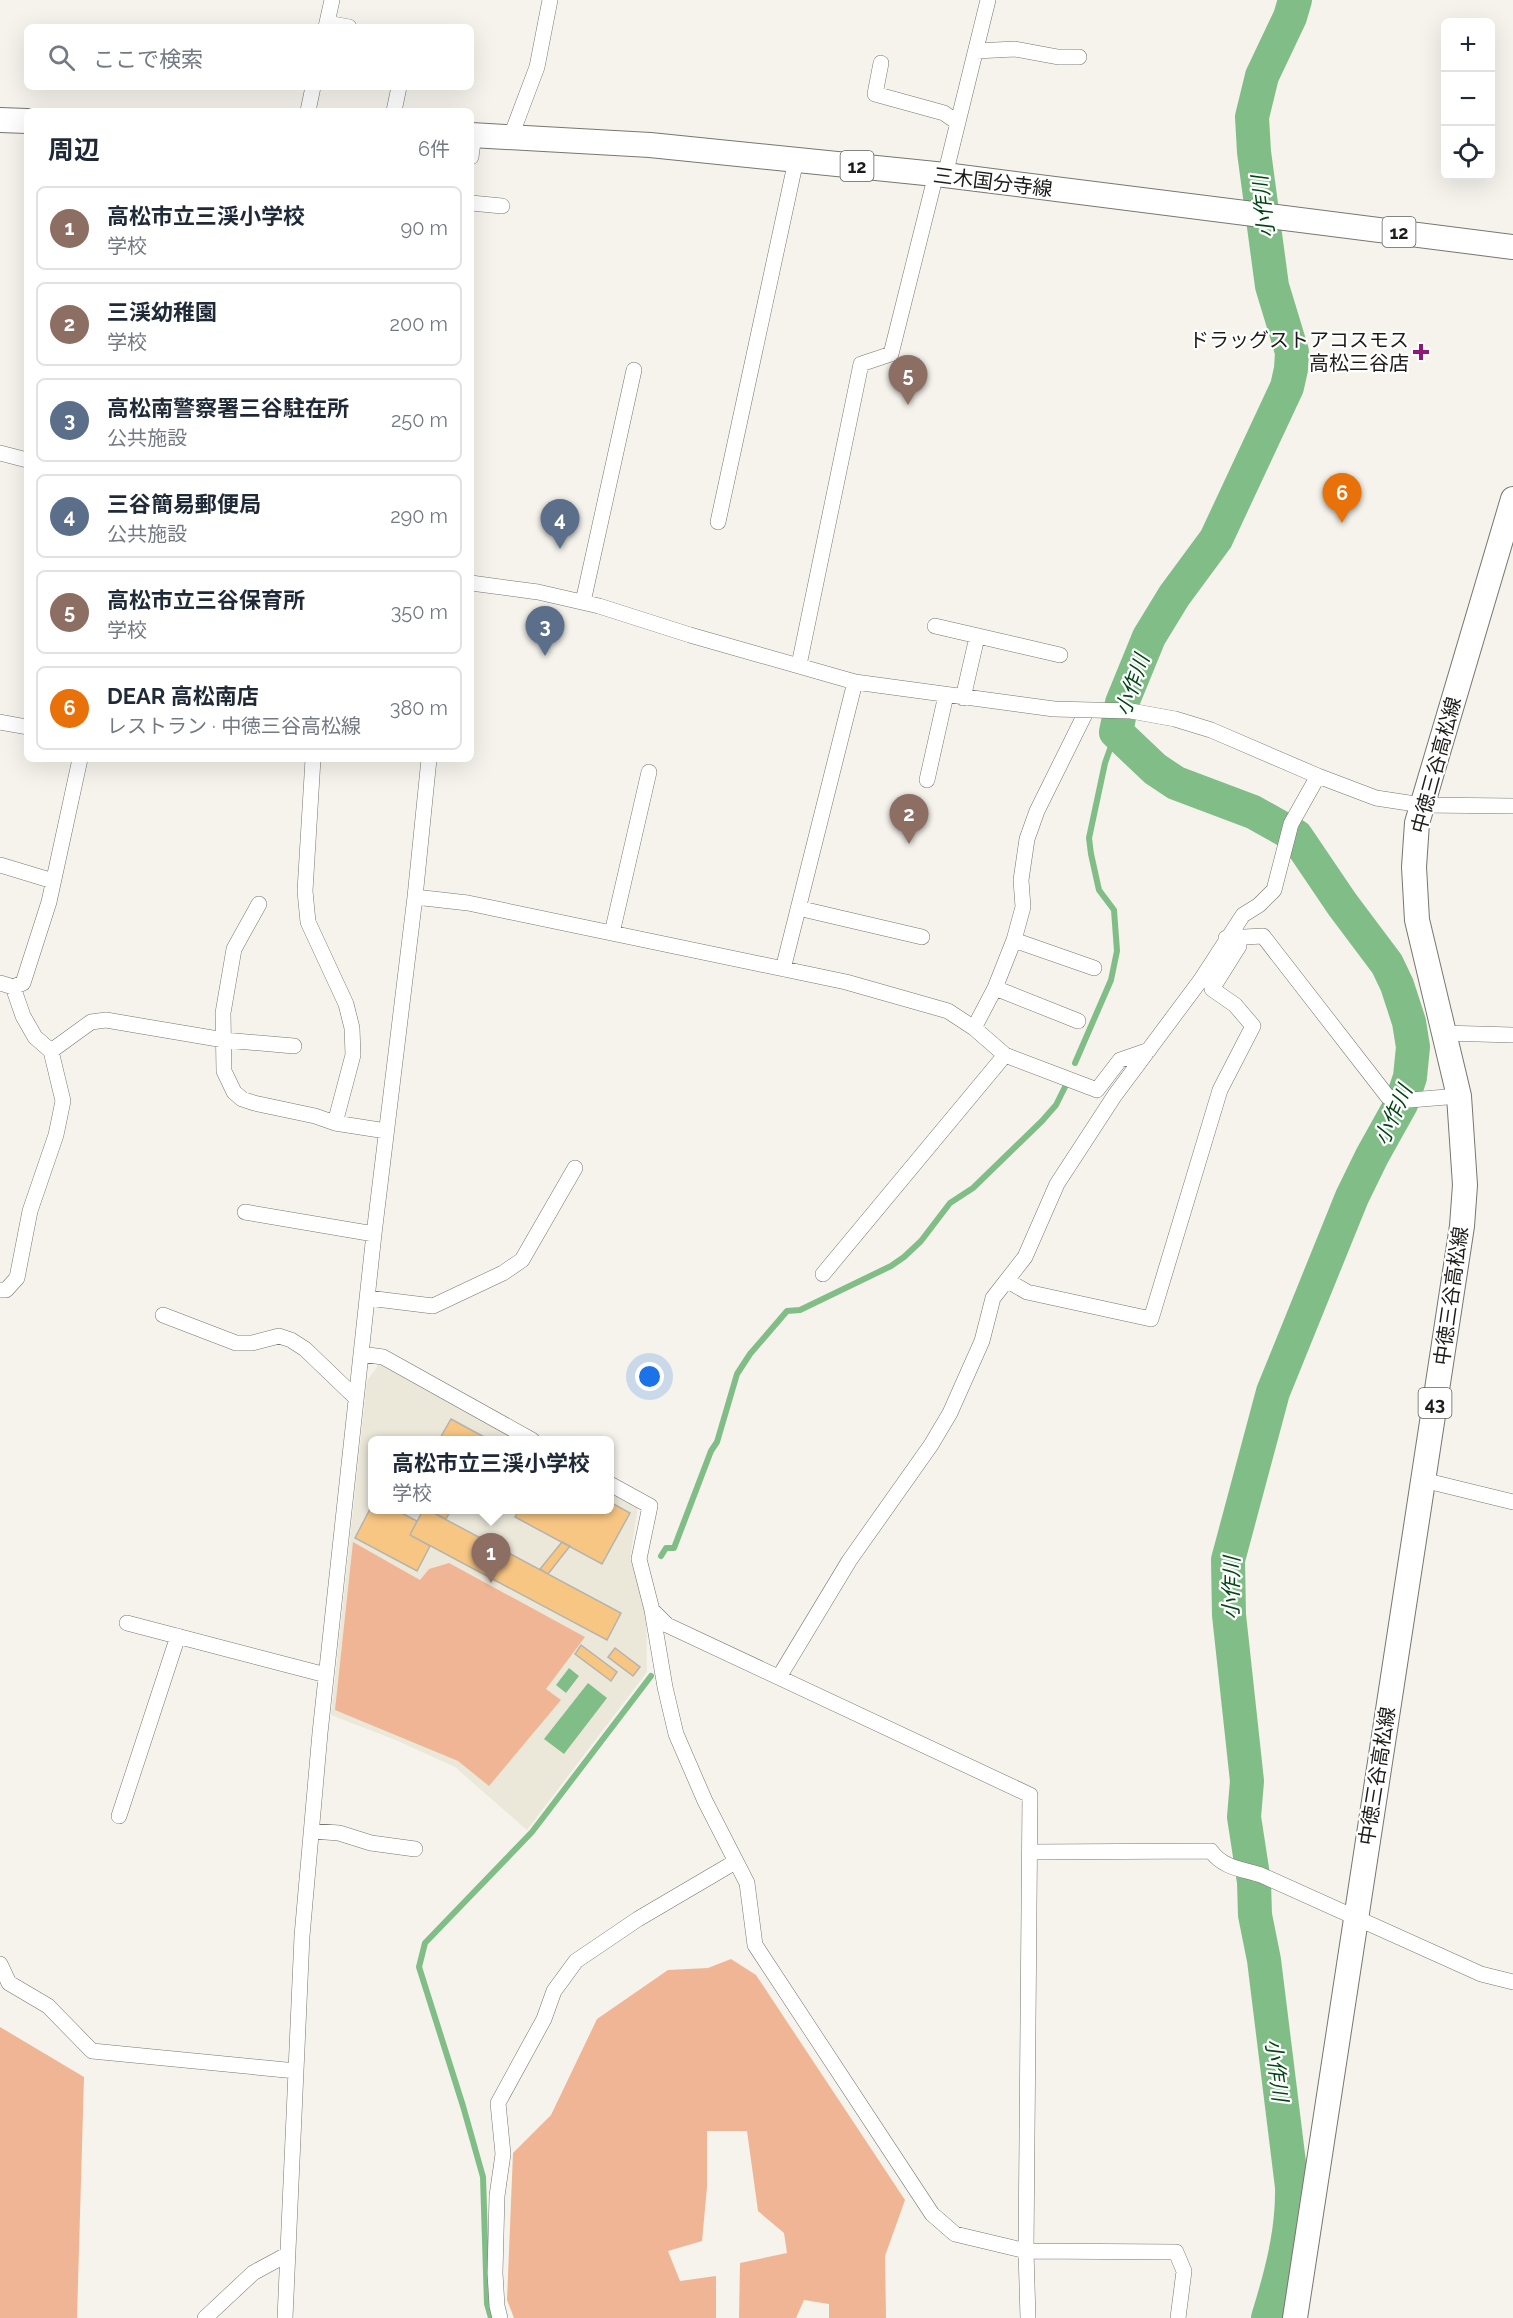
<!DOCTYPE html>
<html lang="ja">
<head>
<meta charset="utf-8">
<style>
  :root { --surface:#fff; --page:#f6f6f7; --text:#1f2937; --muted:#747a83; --line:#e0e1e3; --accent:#d93025 }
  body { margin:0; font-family:Raleway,"Noto Sans JP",sans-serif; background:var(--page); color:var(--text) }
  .controls { position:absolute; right:18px; top:18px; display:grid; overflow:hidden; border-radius:9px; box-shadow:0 6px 24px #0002 }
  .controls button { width:54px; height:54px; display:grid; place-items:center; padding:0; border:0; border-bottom:2px solid var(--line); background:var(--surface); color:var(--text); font:30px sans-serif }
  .you { position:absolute; left:650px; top:1377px; width:21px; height:21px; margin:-15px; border:4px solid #fff; border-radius:50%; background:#1a73e8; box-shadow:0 0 0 9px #1a73e833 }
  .badge { display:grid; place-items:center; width:39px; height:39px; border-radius:50%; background:var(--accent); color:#fff; font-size:20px; font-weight:700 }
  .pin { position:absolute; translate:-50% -50px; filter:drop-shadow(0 2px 3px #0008) }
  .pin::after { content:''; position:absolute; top:32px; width:21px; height:18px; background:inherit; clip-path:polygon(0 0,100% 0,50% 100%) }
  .popup { position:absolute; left:368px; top:1436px; width:246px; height:78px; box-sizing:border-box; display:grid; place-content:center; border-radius:9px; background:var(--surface); filter:drop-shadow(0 2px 4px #0005); font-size:20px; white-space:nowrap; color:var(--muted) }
  .popup b { font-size:22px; color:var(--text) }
  .popup::after { content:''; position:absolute; left:50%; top:100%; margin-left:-12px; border:12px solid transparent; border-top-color:var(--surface) }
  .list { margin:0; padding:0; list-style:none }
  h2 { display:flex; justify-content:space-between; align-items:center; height:78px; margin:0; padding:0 24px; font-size:26px }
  h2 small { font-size:20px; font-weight:400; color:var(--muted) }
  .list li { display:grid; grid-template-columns:39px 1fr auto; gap:18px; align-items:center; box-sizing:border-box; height:84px; margin:0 12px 12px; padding:0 12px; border:2px solid var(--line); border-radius:9px }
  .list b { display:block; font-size:22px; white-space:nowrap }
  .list p { margin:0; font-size:20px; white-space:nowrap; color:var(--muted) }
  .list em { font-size:20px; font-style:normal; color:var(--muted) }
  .icon { flex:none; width:33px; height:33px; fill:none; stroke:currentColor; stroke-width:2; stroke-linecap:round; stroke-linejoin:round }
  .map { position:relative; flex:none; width:1513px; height:2318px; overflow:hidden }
  .search { position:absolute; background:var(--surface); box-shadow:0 6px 24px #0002; left:24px; top:24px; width:450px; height:66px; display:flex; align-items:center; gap:15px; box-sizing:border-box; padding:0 21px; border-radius:9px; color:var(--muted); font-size:22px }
  .panel { position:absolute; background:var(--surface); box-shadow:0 6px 24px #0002; left:24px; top:108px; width:450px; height:654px; border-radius:9px }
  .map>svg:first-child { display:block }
  .built { fill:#ebe8da }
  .green { fill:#f0b595 }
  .water { fill:#81be87 }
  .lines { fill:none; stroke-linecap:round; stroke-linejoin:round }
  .stream { stroke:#81be87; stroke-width:6 }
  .river { stroke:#81be87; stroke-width:34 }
  .building { fill:#f7c683; stroke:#b6b2ac; stroke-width:1.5 }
  .minor-casing { stroke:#777670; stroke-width:16 }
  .primary-casing { stroke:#777670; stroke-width:26 }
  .minor { stroke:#fff; stroke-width:15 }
  .primary { stroke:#fff; stroke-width:24 }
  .poi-dot { fill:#8f1979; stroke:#fff; stroke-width:2 }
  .labels { text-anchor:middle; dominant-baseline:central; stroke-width:4.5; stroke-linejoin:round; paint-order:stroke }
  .shield { fill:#fff; stroke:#61605f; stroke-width:1.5 }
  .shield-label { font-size:18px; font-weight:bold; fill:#1d1c1a }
  .street-label { font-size:20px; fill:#1d1c1a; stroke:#fff }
  .poi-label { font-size:20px; fill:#1d1c1a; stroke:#fff; text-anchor:end }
  .water-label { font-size:21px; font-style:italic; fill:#004713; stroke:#fff }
</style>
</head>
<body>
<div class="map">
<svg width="1513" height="2318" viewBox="0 0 1513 2318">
  <rect width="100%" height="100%" fill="#f5f3ec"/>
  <!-- built -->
  <path class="built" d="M381 1361 517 1440H372V1510H610V1491L638 1506 630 1558 646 1608 647 1672 527 1830 455 1767 398 1741 331 1715 367 1381Z"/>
  <!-- green -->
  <path class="green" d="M353 1542 420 1580 429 1569 449 1563 585 1637 546 1689 561 1700 489 1786 458 1761 335 1710Z
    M731 1959 756 1975 905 2200 885 2256 886 2318H829V2304L804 2300 796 2318H739L740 2263 787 2253 784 2233 758 2211 747 2131H707V2187L702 2241 668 2251 680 2281 716 2276V2318H514L507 2300 513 2153 551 2115 597 2019 668 1970 708 1968Z
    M0 2027 84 2077 77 2318H0Z"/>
  <!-- water -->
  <path class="water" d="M569 1668 579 1676 566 1693 556 1685Z
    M588 1683 607 1698 564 1754 544 1739Z"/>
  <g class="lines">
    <!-- stream -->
    <path class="stream" d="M1075 1063 1111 980 1117 951 1114 910 1099 890 1091 854 1089 838 1105 763 1116 732
      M661 1556 666 1548H674L711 1451 717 1442 737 1374 750 1354 787 1311 800 1310 891 1266 904 1257 921 1241 950 1203 973 1188 1042 1121 1056 1105 1065 1087
      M491 2318 487 2304 483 2177 463 2106 419 1967 425 1943 532 1832 651 1676"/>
    <!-- river -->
    <path class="river" d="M1268 2318C1281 2276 1293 2232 1292 2187L1264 1960 1255 1915 1254 1882 1244 1817 1247 1781 1229 1615 1228 1560 1273 1392 1352 1197 1372 1156 1401 1104 1410 1077 1413 1047 1409 1022 1397 985 1387 964 1342 904 1296 836 1253 812 1176 783 1155 769 1116 732 1122 703 1149 637 1174 596 1216 539 1287 387 1291 369 1292 352 1272 286 1254 152 1252 117 1262 76 1290 17 1295 0"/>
  </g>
  <!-- building -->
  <path class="building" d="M451 1419 488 1439V1440H439Z
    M610 1502 630 1513 602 1564 515 1517 519 1510H610Z
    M372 1505V1510H396L417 1521 410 1535 430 1546 417 1571 355 1538Z
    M423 1510H428L621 1613 607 1640 410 1535Z
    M428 1510H451L446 1519Z
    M562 1542 570 1546 548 1574 540 1569Z
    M581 1645 617 1672 611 1681 575 1654Z
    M615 1648 640 1667 633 1676 608 1657Z"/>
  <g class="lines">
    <defs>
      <path id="minor" d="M327 23 349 27
        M326 27 332 0
        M976 51 1015 49 1058 57H1079
        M881 63 875 94 944 113 958 123
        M308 111 313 87
        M394 111 399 87
        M511 136 537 67 550 0
        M471 157 474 135
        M945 175 988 0
        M471 203 502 206
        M0 453 27 460
        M718 522 796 160
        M471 583 538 592 599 606 690 635 855 682 1054 709 1131 711 1175 719 1211 730 1318 776 1376 798 1422 805 1513 806
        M583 602 634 370
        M935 626 1060 655
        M799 665 861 364 891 354 936 174
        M963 698 977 637
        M0 722 27 727
        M313 759 305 891 308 922 346 1004 352 1028 353 1055 335 1123
        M927 780 946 695
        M0 865 53 881
        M415 897 468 903 846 982 948 1011 974 1028 1005 1055 1097 1090 1120 1060 1149 1050
        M259 904 234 949 223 1013 224 1071 234 1092 242 1099 254 1103 315 1116 335 1123 386 1131
        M798 908 922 937
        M612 933 649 772
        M1226 938 1263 936 1388 1097 1410 1100 1459 1096
        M1014 940 1094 968
        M783 969 855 682
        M0 983 13 987 23 983 49 902 80 759
        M995 988 1078 1021
        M974 1028 995 988 1014 940 1023 907 1021 880 1027 839 1037 811 1087 710
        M1443 1033 1513 1035
        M51 1051 91 1022 106 1020 224 1040 294 1046
        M245 1212 374 1234
        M823 1274 1005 1055
        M1008 1281 1027 1292 1151 1319 1220 1090 1253 1026 1235 1005 1212 989 1239 946 1226 938
        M0 1290H6L17 1278 30 1211 56 1135 63 1101 51 1051 35 1037 23 1016 13 987
        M368 1298 433 1306 503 1273 522 1260 575 1168
        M163 1315 236 1343H252L279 1336 291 1340 305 1349 356 1398
        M361 1354 383 1357 532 1440
        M1423 1480 1513 1502
        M610 1484 650 1506 639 1559 652 1610 667 1625 1030 1795 1026 2251 1028 2318
        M652 1610 665 1687 676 1734 705 1801 747 1883 755 1945 932 2214 955 2234 1026 2251 1176 2252 1184 2271 1178 2318
        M127 1623 326 1675
        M779 1677 849 1561 931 1445 950 1413 982 1341 993 1298 1025 1257 1057 1184 1115 1095 1200 981 1243 915 1259 905 1274 890 1291 824 1318 776
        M119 1816 178 1636
        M312 1831 339 1833 371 1843 415 1849
        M1030 1852 1211 1851C1223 1868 1242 1869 1261 1875L1481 1974 1513 1982
        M0 1964 9 1983 48 2006 92 2051 296 2071
        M205 2318 253 2273 288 2254
        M285 2318 302 1936 320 1733 374 1234 415 897 429 759
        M500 2318 497 2306 495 2273 497 2196 503 2154 498 2103 544 2019 554 1991 576 1961 638 1919 735 1862"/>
      <path id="primary" d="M0 120 27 121
        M471 135 650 145 945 175 1513 247
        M1295 2318 1462 1226 1465 1185 1459 1096 1417 920 1414 867 1417 823 1513 499"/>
    </defs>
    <!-- minor casing -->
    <use href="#minor" class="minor-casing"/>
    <!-- primary casing -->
    <use href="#primary" class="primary-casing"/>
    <!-- minor -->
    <use href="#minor" class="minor"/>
    <!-- primary -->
    <use href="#primary" class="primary"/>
  </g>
  <!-- markers -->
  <path class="poi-dot" d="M1418 343h6v6h6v6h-6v6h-6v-6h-6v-6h6z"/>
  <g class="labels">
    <!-- shield labels -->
    <g class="shield">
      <rect x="840.5" y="151" width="33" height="30" rx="4.5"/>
      <rect x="1382.5" y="217" width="33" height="30" rx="4.5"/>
      <rect x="1418.5" y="1388" width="33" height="30" rx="4.5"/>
    </g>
    <g class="shield-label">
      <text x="857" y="166">12</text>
      <text x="1399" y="232">12</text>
      <text x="1435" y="1403">43</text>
    </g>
    <!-- street labels -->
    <g class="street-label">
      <text transform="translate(993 182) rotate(7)">三木国分寺線</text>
      <text transform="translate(1436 765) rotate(-75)">中徳三谷高松線</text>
      <text transform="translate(1451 1296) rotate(-82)">中徳三谷高松線</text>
      <text transform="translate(1377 1776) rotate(-81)">中徳三谷高松線</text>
    </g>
    <!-- poi labels -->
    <g class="poi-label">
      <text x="1409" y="340">ドラッグストアコスモス<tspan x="1409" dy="23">高松三谷店</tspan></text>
    </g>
    <!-- water labels -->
    <g class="water-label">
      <text transform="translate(1263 207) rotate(-97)">小作川</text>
      <text transform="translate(1132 685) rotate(-71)">小作川</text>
      <text transform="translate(1393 1115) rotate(-66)">小作川</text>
      <text transform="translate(1231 1588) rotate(-89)">小作川</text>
      <text transform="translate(1277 2070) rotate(83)">小作川</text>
    </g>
  </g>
</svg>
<div class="controls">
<button>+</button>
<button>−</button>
<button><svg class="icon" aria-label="locate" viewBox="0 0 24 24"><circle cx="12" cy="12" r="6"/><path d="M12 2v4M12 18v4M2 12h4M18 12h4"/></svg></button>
</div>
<div class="you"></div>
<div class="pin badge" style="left:491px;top:1583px;background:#8d6e63">1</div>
<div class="popup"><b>高松市立三渓小学校</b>学校</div>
<div class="pin badge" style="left:909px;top:844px;background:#8d6e63">2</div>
<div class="pin badge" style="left:545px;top:656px;background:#5c6f8a">3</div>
<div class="pin badge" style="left:560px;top:549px;background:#5c6f8a">4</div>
<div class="pin badge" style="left:908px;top:405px;background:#8d6e63">5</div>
<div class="pin badge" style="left:1342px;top:523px;background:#e8710a">6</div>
<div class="search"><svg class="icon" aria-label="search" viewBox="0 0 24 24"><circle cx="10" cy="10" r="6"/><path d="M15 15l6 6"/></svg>ここで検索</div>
<section class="panel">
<h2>周辺<small>6件</small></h2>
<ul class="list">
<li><span class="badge" style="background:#8d6e63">1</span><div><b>高松市立三渓小学校</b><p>学校</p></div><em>90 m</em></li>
<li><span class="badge" style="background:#8d6e63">2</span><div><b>三渓幼稚園</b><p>学校</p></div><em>200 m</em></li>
<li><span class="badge" style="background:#5c6f8a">3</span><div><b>高松南警察署三谷駐在所</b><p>公共施設</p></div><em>250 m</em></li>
<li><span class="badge" style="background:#5c6f8a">4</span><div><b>三谷簡易郵便局</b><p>公共施設</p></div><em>290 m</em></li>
<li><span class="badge" style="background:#8d6e63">5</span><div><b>高松市立三谷保育所</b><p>学校</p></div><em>350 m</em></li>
<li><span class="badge" style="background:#e8710a">6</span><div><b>DEAR 高松南店</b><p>レストラン · 中徳三谷高松線</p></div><em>380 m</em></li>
</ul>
</section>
</div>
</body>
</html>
